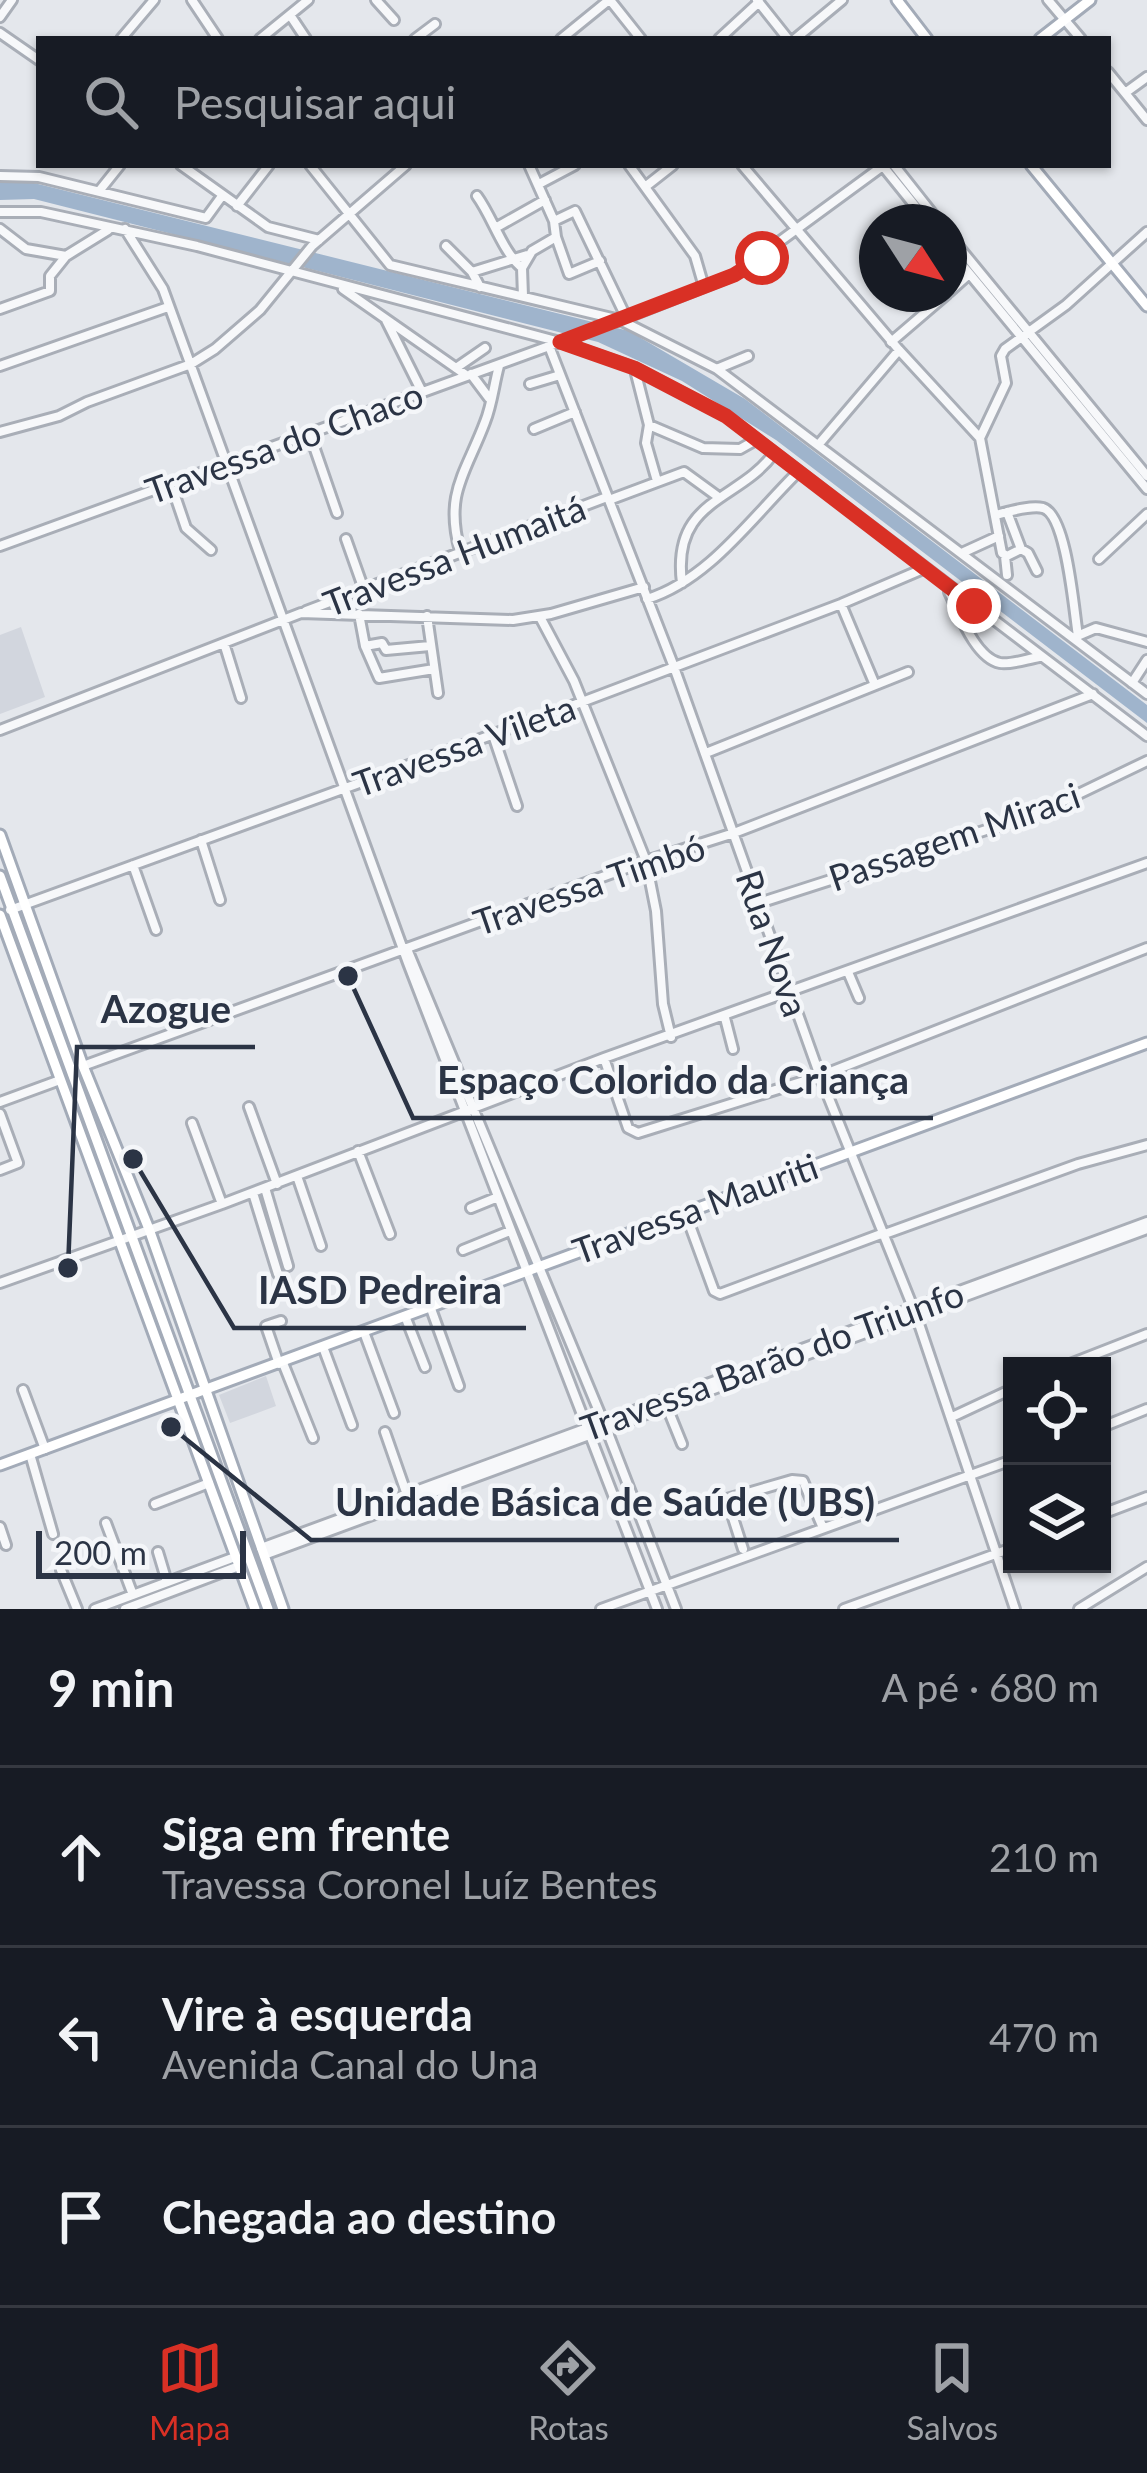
<!DOCTYPE html>
<html lang="pt">
<head>
<meta charset="utf-8">
<style>
  :root { --surface:#171b24; --page:#20242c; --text:#f1f3f6; --muted:#9ea1a6; --line:#363941; --accent:#d93025 }
  body { margin:0; font-family:Lato,sans-serif; background:var(--page); color:var(--text) }
  .controls { position:absolute; right:36px; bottom:36px; display:grid; overflow:hidden; border-radius:0px; box-shadow:0 3px 9px #0004 }
  .controls button { width:108px; height:108px; display:grid; place-items:center; padding:0; border:0; border-bottom:3px solid var(--line); background:var(--surface); color:var(--text); font:60px sans-serif }
  .compass { position:absolute; left:859px; top:204px; width:108px; height:108px; border-radius:50%; background:var(--surface); box-shadow:0 3px 9px #0004; rotate:126deg }
  .scale { position:absolute; left:36px; bottom:30px; width:210px; box-sizing:border-box; padding-left:12px; border:6px solid #2b3445; border-top:0; font-size:33px; line-height:42px; white-space:nowrap; color:#2b3445; -webkit-text-stroke:9px #f4f6f9; paint-order:stroke }
  .stop { position:absolute; width:36px; height:36px; margin:-27px; border:9px solid #d93025; border-radius:50%; background:#fff }
  .stop.end { background:#d93025; border-color:#fff; box-shadow:0 3px 12px #0008 }
  .list { margin:0; padding:0; list-style:none }
  h2 { display:flex; justify-content:space-between; align-items:center; height:156px; margin:0; padding:0 48px; font-size:51px }
  h2 small { font-size:39px; font-weight:400; color:var(--muted) }
  .list li { display:grid; grid-template-columns:78px 1fr auto; gap:36px; align-items:center; box-sizing:border-box; height:180px; padding:0 48px; border-top:3px solid var(--line) }
  .list b { display:block; font-size:45px; white-space:nowrap }
  .list p { margin:0; font-size:39px; white-space:nowrap; color:var(--muted) }
  .list em { font-size:39px; font-style:normal; color:var(--muted) }
  .icon { flex:none; width:66px; height:66px; fill:none; stroke:currentColor; stroke-width:2; stroke-linecap:round; stroke-linejoin:round }
  .map { position:relative; flex:none; width:1147px; height:1609px; overflow:hidden }
  .search { position:absolute; background:var(--surface); box-shadow:0 3px 9px #0004; left:36px; right:36px; top:36px; height:132px; display:flex; align-items:center; gap:30px; box-sizing:border-box; padding:0 42px; border-radius:0px; color:var(--muted); font-size:45px }
  .sheet { height:696px; background:var(--surface) }
  nav { display:flex; justify-content:space-around; align-items:center; box-sizing:border-box; height:168px; border-top:3px solid var(--line); background:var(--surface); font-size:33px; color:var(--muted) }
  nav a { display:grid; justify-items:center; gap:6px }
  nav .on { color:var(--accent) }
  .map>svg:first-child { display:block }
  .built { fill:#d2d6de }
  .water { fill:#9fb4cc }
  .lines { fill:none; stroke-linecap:round; stroke-linejoin:round }
  .minor-casing { stroke:#a9aeb7; stroke-width:14 }
  .major-casing { stroke:#a3abb8; stroke-width:15 }
  .minor { stroke:#f7f8fa; stroke-width:8 }
  .major { stroke:#fff; stroke-width:9 }
  .route { stroke:#d93025; stroke-width:15 }
  .labels { text-anchor:middle; dominant-baseline:central; stroke-width:9; stroke-linejoin:round; paint-order:stroke }
  .street-label { font-size:36px; fill:#2b3445; stroke:#f4f6f9 }
  .leader { fill:none; stroke:#2b3445; stroke-width:4.5 }
  .callout-dot { fill:#2b3445; stroke:#f4f6f9; stroke-width:4.5 }
  .callout-label { font-size:39px; text-anchor:middle; font-weight:bold; fill:#2b3445; stroke:#f4f6f9; stroke-width:9; stroke-linejoin:round; paint-order:stroke }
</style>
</head>
<body>
<div class="map">
<svg width="1147" height="1609" viewBox="0 0 1147 1609">
  <rect width="100%" height="100%" fill="#e4e7ec"/>
  <!-- built -->
  <path class="built" d="M21 627 45 697 0 714V635Z
    M266 1376 276 1406 230 1423 219 1395Z"/>
  <!-- water -->
  <path class="water" d="M22 180 629 331 745 399 1147 705V723L776 440 682 381 598 342 34 199 0 200V183Z"/>
  <g class="lines">
    <defs>
      <path id="minor" d="M192 0 218 39
        M376 0 394 20
        M610 0 641 39
        M757 0 788 39
        M1048 0 1081 39
        M290 15 306 39
        M0 17 12 0
        M0 33 39 60
        M121 39 154 0
        M260 39 308 0
        M415 39 435 24
        M561 39 609 0
        M719 39 759 2
        M795 39 842 0
        M1108 72 1147 120
        M1125 93 1147 77
        M181 165 268 227 319 240
        M310 165 390 265 620 320 717 369 1147 694
        M629 165 695 256 704 287
        M742 165 899 350 980 438 1002 553 1007 556 1021 549 1007 512
        M882 165 928 222
        M894 165 939 222
        M0 176 39 177 206 218 222 196
        M539 184 575 165
        M645 187 673 165
        M100 190 120 165
        M477 196C493 218 502 251 522 268L523 296
        M237 206 269 165
        M0 212H41L197 246 560 342 635 368 726 416 1147 736
        M554 221 575 211 626 317
        M497 227 545 200
        M0 229 26 249 66 256 108 230
        M125 229 163 289 408 963 657 1609
        M949 235 1147 476
        M556 237 569 274 600 261
        M446 246 472 272 480 287
        M949 249 1147 489
        M522 268 532 251 556 237 554 221 529 165
        M472 272 527 255
        M343 289 466 375
        M949 292 969 274
        M0 309 50 291V276L66 256
        M386 320 421 390
        M891 342 947 294
        M549 346 674 667 820 1076 916 1315 1015 1609
        M0 366 168 307
        M456 368 485 348
        M719 368 748 356
        M635 370 649 425 646 443 657 481
        M471 374 489 398
        M530 384 560 375
        M649 425 703 448 740 449 756 440
        M534 429 575 412
        M0 432 59 416 87 402 191 364 215 349 260 310 312 246 406 165
        M309 432 337 513
        M980 438 1006 383 1001 356 1005 349 1066 305 1147 232
        M819 444 899 350
        M171 484 186 528 211 550
        M609 500 684 472 717 496
        M995 515C1008 512 1030 505 1043 508 1067 515 1074 612 1078 636
        M346 539 363 587
        M0 546 615 322 734 275 884 165
        M1021 549 1028 553 1037 571
        M460 551C444 493 466 473 485 422 492 405 494 384 499 366
        M964 552 999 536
        M1005 556 1007 575
        M1099 559 1147 514
        M682 583C671 498 739 502 774 453
        M949 592C959 612 975 658 1000 663 1011 665 1027 659 1039 657
        M647 599C709 580 753 516 798 472
        M841 604 875 685
        M306 611 607 497
        M359 614 365 646 379 678 434 669
        M427 616 438 693
        M540 617 574 681 646 861 656 911 663 1004 671 1037
        M1075 637 1096 628 1147 642
        M224 643 241 698
        M365 646 382 643 386 650 430 646
        M1132 683 1147 660
        M0 730 301 613 513 620 551 614 644 587
        M492 732 517 806
        M706 753 908 672
        M201 840 220 900
        M133 865 156 930
        M759 903 1039 813 1147 761
        M10 910 582 702 841 604 923 569
        M407 949 608 1433 676 1609
        M848 972 859 998
        M725 1018 733 1049
        M604 1058 628 1128 638 1133 820 1076 1147 948
        M83 1066 646 861 734 833 1093 694
        M0 1102 60 1080
        M249 1107 277 1184
        M0 1114 18 1163 0 1170
        M192 1123 222 1204
        M358 1151 390 1234
        M297 1176 321 1246
        M265 1188 288 1266
        M253 1193 278 1274
        M471 1208 498 1197
        M685 1212 714 1291 720 1294 881 1234
        M882 1235 1078 1164 1147 1145
        M463 1250 510 1231
        M0 1283 222 1204 604 1058 1147 863
        M430 1306 459 1386
        M405 1316 425 1367
        M364 1332 394 1413
        M323 1347 352 1425
        M283 1363 313 1438
        M279 1364 266 1326 281 1321
        M1065 1366 1147 1334
        M23 1390 45 1449
        M667 1407 682 1444
        M952 1417 1012 1389
        M1102 1427 1147 1409
        M385 1432 407 1495
        M30 1454 53 1534
        M155 1504 209 1483
        M1102 1514 1147 1497
        M106 1523 133 1595
        M0 1527 6 1545
        M261 1548 1147 1222
        M743 1549 727 1499 792 1480 803 1481 823 1528
        M158 1552 167 1582
        M264 1555 1147 1229
        M61 1570 77 1609
        M95 1609 235 1557
        M125 1609 239 1566
        M601 1609 1012 1460
        M844 1609 1012 1548
        M1079 1609 1147 1567"/>
      <path id="major" d="M897 0 927 39
        M1040 39 1090 0
        M1031 165 1147 306
        M0 835 83 1066 149 1229 283 1609
        M0 876 268 1609
        M0 915 255 1609
        M0 1465 1147 1043"/>
    </defs>
    <!-- minor casing -->
    <use href="#minor" class="minor-casing"/>
    <!-- major casing -->
    <use href="#major" class="major-casing"/>
    <!-- minor -->
    <use href="#minor" class="minor"/>
    <!-- major -->
    <use href="#major" class="major"/>
  </g>
  <g class="lines">
    <!-- route -->
    <path class="route" d="M762 258 734 275 560 342 634 368 726 416 974 606"/>
  </g>
  <g class="labels">
    <!-- street labels -->
    <g class="street-label">
      <text transform="translate(284 442) rotate(-20)">Travessa do Chaco</text>
      <text transform="translate(454 555) rotate(-21)">Travessa Humaitá</text>
      <text transform="translate(464 745) rotate(-20)">Travessa Vileta</text>
      <text transform="translate(954 836) rotate(-19)">Passagem Miraci</text>
      <text transform="translate(589 884) rotate(-19)">Travessa Timbó</text>
      <text transform="translate(773 943) rotate(71)">Rua Nova</text>
      <text transform="translate(695 1208) rotate(-20)">Travessa Mauriti</text>
      <text transform="translate(772 1360) rotate(-20)">Travessa Barão do Triunfo</text>
    </g>
  </g>
  <!-- callouts -->
  <path class="leader" d="M68 1268L77 1047H255M348 976L413 1118H933M133 1159L234 1328H526M171 1427L311 1540H899"/>
  <g class="callout-dot">
    <circle cx="68" cy="1268" r="12"/>
    <circle cx="348" cy="976" r="12"/>
    <circle cx="133" cy="1159" r="12"/>
    <circle cx="171" cy="1427" r="12"/>
  </g>
  <g class="callout-label">
    <text x="166" y="1023">Azogue</text>
    <text x="673" y="1094">Espaço Colorido da Criança</text>
    <text x="380" y="1304">IASD Pedreira</text>
    <text x="605" y="1516">Unidade Básica de Saúde (UBS)</text>
  </g>
</svg>
<div class="controls">
<button><svg class="icon" aria-label="locate" viewBox="0 0 24 24"><circle cx="12" cy="12" r="6"/><path d="M12 2v4M12 18v4M2 12h4M18 12h4"/></svg></button>
<button><svg class="icon" aria-label="layers" viewBox="0 0 24 24"><path d="M12 4l9 5-9 5-9-5zM3 14l9 5 9-5"/></svg></button>
</div>
<svg class="compass" viewBox="-18 -18 36 36"><path d="M0-13l5 13h-10z" fill="#e53935"/><path d="M0 13l5-13h-10z" fill="#9ea1a6"/></svg>
<div class="scale">200 m</div>
<div class="stop" style="left:762px;top:258px"></div>
<div class="stop end" style="left:974px;top:606px"></div>
<div class="search"><svg class="icon" aria-label="search" viewBox="0 0 24 24"><circle cx="10" cy="10" r="6"/><path d="M15 15l6 6"/></svg>Pesquisar aqui</div>
</div>
<section class="sheet">
<h2>9 min<small>A pé · 680 m</small></h2>
<ul class="list">
<li><svg class="icon" aria-label="ahead" viewBox="0 0 24 24"><path d="M12 20V5M6 11l6-6 6 6"/></svg><div><b>Siga em frente</b><p>Travessa Coronel Luíz Bentes</p></div><em>210 m</em></li>
<li><svg class="icon" aria-label="left" viewBox="0 0 24 24"><path d="M17 20v-9H6M10 6l-5 5 5 5"/></svg><div><b>Vire à esquerda</b><p>Avenida Canal do Una</p></div><em>470 m</em></li>
<li><svg class="icon" aria-label="arrive" viewBox="0 0 24 24"><path d="M6 21V4h12l-3 4 3 4H6"/></svg><div><b>Chegada ao destino</b></div></li>
</ul>
</section>
<nav>
<a class="on"><svg class="icon" aria-label="map" viewBox="0 0 24 24"><path d="M3 6l6-2 6 2 6-2v14l-6 2-6-2-6 2zM9 4v14M15 6v14"/></svg>Mapa</a>
<a><svg class="icon" aria-label="directions" viewBox="0 0 24 24"><path d="M12 3l9 9-9 9-9-9zM9 14v-3h6M13 9l2 2-2 2"/></svg>Rotas</a>
<a><svg class="icon" aria-label="saved" viewBox="0 0 24 24"><path d="M7 4h10v16l-5-4-5 4z"/></svg>Salvos</a>
</nav>
</body>
</html>
